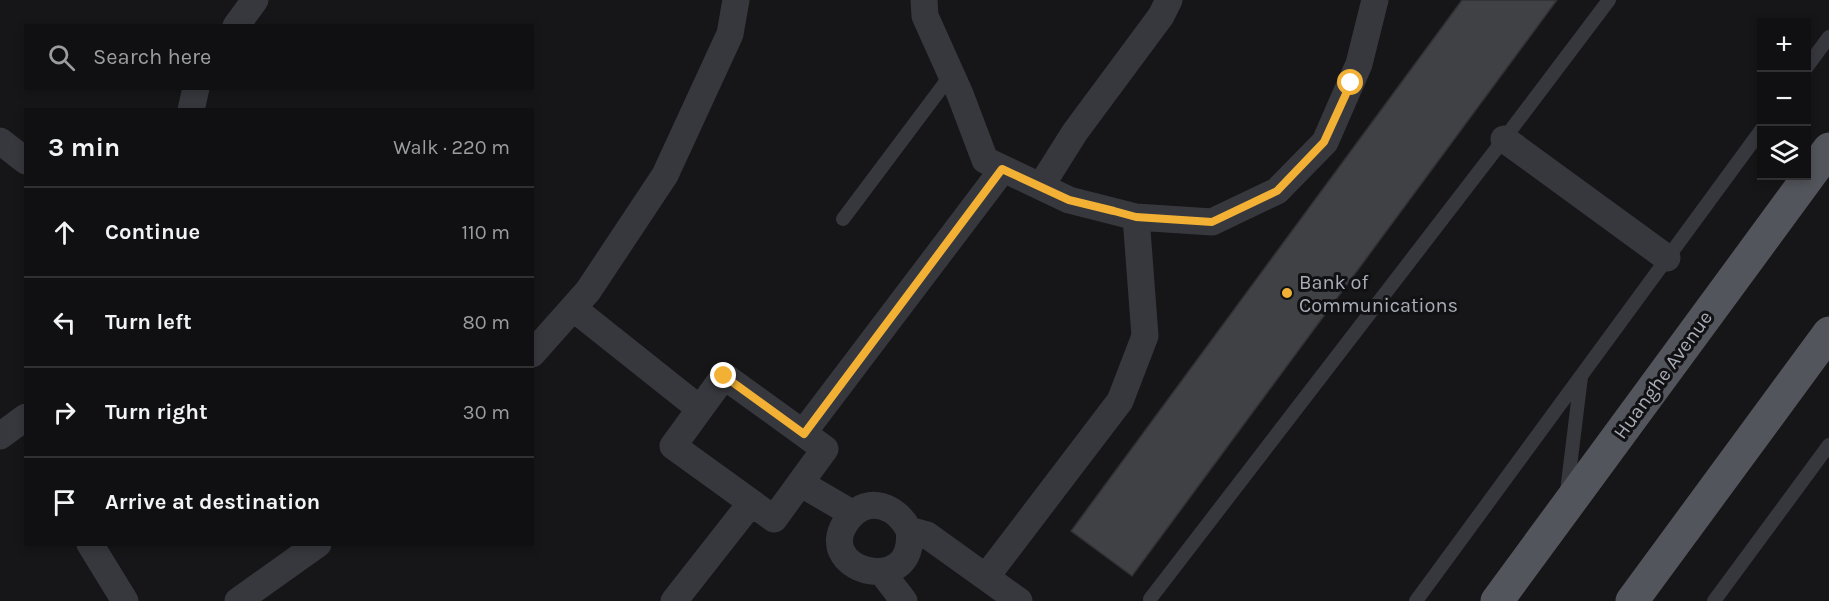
<!DOCTYPE html>
<html lang="en">
<head>
<meta charset="utf-8">
<style>
  :root { --surface:#101012; --page:#19191b; --text:#f1f3f6; --muted:#9c9d9f; --line:#303032 }
  body { margin:0; font-family:Karla,sans-serif; background:var(--page); color:var(--text) }
  .controls { position:absolute; right:18px; top:18px; display:grid; overflow:hidden; border-radius:0px; box-shadow:0 3px 9px #0003 }
  .controls button { width:54px; height:54px; display:grid; place-items:center; padding:0; border:0; border-bottom:2px solid var(--line); background:var(--surface); color:var(--text); font:30px sans-serif }
  .stop { position:absolute; width:18px; height:18px; margin:-14px; border:4px solid #f2b134; border-radius:50%; background:#fff }
  .stop.end { background:#f2b134; border-color:#fff; box-shadow:0 2px 6px #0008 }
  .list { margin:0; padding:0; list-style:none }
  h2 { display:flex; justify-content:space-between; align-items:center; height:78px; margin:0; padding:0 24px; font-size:26px }
  h2 small { font-size:20px; font-weight:400; color:var(--muted) }
  .list li { display:grid; grid-template-columns:39px 1fr auto; gap:18px; align-items:center; box-sizing:border-box; height:90px; padding:0 24px; border-top:2px solid var(--line) }
  .list b { display:block; font-size:22px; white-space:nowrap }
  .list em { font-size:20px; font-style:normal; color:var(--muted) }
  .icon { flex:none; width:33px; height:33px; fill:none; stroke:currentColor; stroke-width:2; stroke-linecap:round; stroke-linejoin:round }
  .map { position:relative; flex:none; width:1829px; height:601px; overflow:hidden }
  .search { position:absolute; background:var(--surface); box-shadow:0 3px 9px #0003; left:24px; top:24px; width:510px; height:66px; display:flex; align-items:center; gap:15px; box-sizing:border-box; padding:0 21px; border-radius:0px; color:var(--muted); font-size:22px }
  .panel { position:absolute; background:var(--surface); box-shadow:0 3px 9px #0003; left:24px; top:108px; width:510px; height:438px; border-radius:0px }
  .map>svg:first-child { display:block }
  .building { fill:#404145; stroke:#303034; stroke-width:1.5 }
  .lines { fill:none; stroke-linecap:round; stroke-linejoin:round }
  .lane { stroke:#37383d; stroke-width:14 }
  .street { stroke:#37383d; stroke-width:27 }
  .primary { stroke:#53555c; stroke-width:33 }
  .route { stroke:#f2b134; stroke-width:8 }
  .poi-dot { fill:#f2b134; stroke:#111113; stroke-width:2 }
  .labels { text-anchor:middle; dominant-baseline:central; stroke-width:6; stroke-linejoin:round; paint-order:stroke }
  .poi-label { font-size:20px; fill:#a8adb8; stroke:#111113; text-anchor:start }
  .street-label { font-size:20px; fill:#a8adb8; stroke:#111113 }
</style>
</head>
<body>
<div class="map">
<svg width="1829" height="601" viewBox="0 0 1829 601">
  <rect width="100%" height="100%" fill="#161618"/>
  <!-- building -->
  <path class="building" d="M1462 0H1557L1132 576 1071 531Z"/>
  <g class="lines">
    <!-- lane -->
    <path class="lane" d="M1806 68 1829 37
      M843 219 951 75
      M1567 491 1581 377
      M1150 599 1504 139 1609 0
      M1416 601 1762 129
      M1714 601 1829 445"/>
    <!-- street -->
    <path class="street" d="M924 0 925 16 960 94 985 160 1069 200 1136 217 1212 222 1277 191 1325 142 1359 64 1375 0
      M236 26 255 0
      M191 110 196 88
      M1504 139 1667 258
      M0 141 26 161
      M1041 186 1075 132 1161 16 1169 0
      M573 308 700 409
      M532 354 588 291 665 175 730 34 736 0
      M724 376 825 449 774 519 673 446Z
      M803 433 1003 169
      M0 436 26 417
      M800 483 853 514
      M909 530C918 601 807 570 849 518 869 494 897 507 909 530L927 535 1019 601
      M90 544 125 601
      M884 575 904 601
      M986 577 1120 401 1145 336 1136 217
      M238 601 318 544
      M674 601 751 503"/>
    <!-- primary -->
    <path class="primary" d="M1497 601 1829 149
      M1632 601 1829 333"/>
  </g>
  <g class="lines">
    <!-- route -->
    <path class="route" d="M724 376 804 434 1002 169 1069 200 1114 211 1136 217 1212 222 1277 191 1324 142 1351 83"/>
  </g>
  <!-- markers -->
  <circle class="poi-dot" cx="1287" cy="293" r="6"/>
  <g class="labels">
    <!-- poi labels -->
    <g class="poi-label">
      <text x="1299" y="282">Bank of<tspan x="1299" dy="23">Communications</tspan></text>
    </g>
    <!-- street labels -->
    <g class="street-label">
      <text transform="translate(1663 375) rotate(-54)">Huanghe Avenue</text>
    </g>
  </g>
</svg>
<div class="controls">
<button>+</button>
<button>−</button>
<button><svg class="icon" aria-label="layers" viewBox="0 0 24 24"><path d="M12 4l9 5-9 5-9-5zM3 14l9 5 9-5"/></svg></button>
</div>
<div class="stop" style="left:1351px;top:83px"></div>
<div class="stop end" style="left:724px;top:376px"></div>
<div class="search"><svg class="icon" aria-label="search" viewBox="0 0 24 24"><circle cx="10" cy="10" r="6"/><path d="M15 15l6 6"/></svg>Search here</div>
<section class="panel">
<h2>3 min<small>Walk · 220 m</small></h2>
<ul class="list">
<li><svg class="icon" aria-label="ahead" viewBox="0 0 24 24"><path d="M12 20V5M6 11l6-6 6 6"/></svg><div><b>Continue</b></div><em>110 m</em></li>
<li><svg class="icon" aria-label="left" viewBox="0 0 24 24"><path d="M17 20v-9H6M10 6l-5 5 5 5"/></svg><div><b>Turn left</b></div><em>80 m</em></li>
<li><svg class="icon" aria-label="right" viewBox="0 0 24 24"><path d="M7 20v-9h11M14 6l5 5-5 5"/></svg><div><b>Turn right</b></div><em>30 m</em></li>
<li><svg class="icon" aria-label="arrive" viewBox="0 0 24 24"><path d="M6 21V4h12l-3 4 3 4H6"/></svg><div><b>Arrive at destination</b></div></li>
</ul>
</section>
</div>
</body>
</html>
